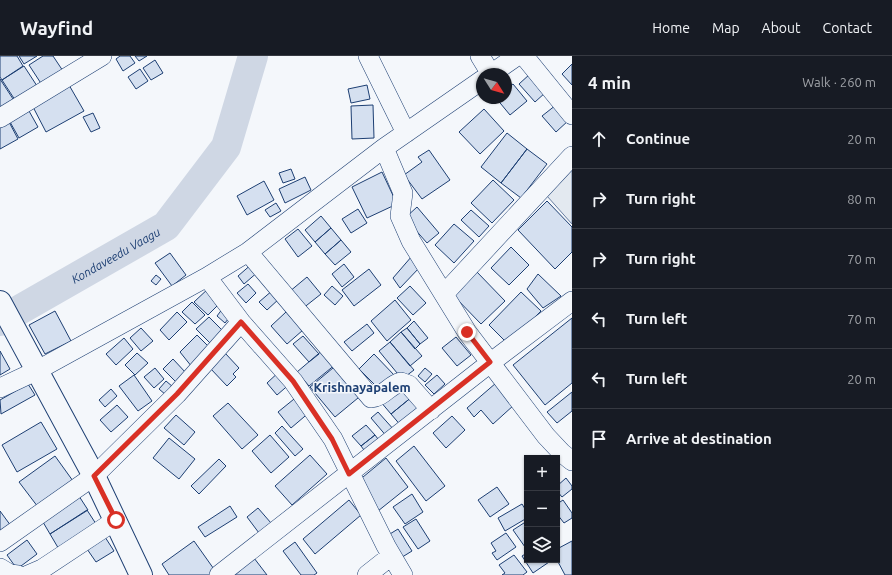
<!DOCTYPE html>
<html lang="en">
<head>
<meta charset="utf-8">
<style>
  :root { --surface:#171b24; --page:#242831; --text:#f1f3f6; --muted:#9ea1a6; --line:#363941 }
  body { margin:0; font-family:Ubuntu,sans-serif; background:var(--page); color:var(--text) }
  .controls { position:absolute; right:12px; bottom:12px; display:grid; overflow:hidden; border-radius:0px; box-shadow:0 1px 3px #0004 }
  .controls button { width:36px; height:36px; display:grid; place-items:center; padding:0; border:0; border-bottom:1px solid var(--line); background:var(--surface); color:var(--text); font:20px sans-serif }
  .compass { position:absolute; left:476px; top:12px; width:36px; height:36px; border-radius:50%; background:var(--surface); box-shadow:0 1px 3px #0004; rotate:127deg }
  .stop { position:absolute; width:12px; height:12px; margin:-9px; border:3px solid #d93025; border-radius:50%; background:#fff }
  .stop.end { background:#d93025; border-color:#fff; box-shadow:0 1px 4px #0008 }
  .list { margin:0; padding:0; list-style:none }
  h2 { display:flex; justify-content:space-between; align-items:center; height:52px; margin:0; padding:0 16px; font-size:17px }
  h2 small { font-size:13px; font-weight:400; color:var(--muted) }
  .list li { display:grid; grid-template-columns:26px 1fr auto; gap:12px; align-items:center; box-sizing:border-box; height:60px; padding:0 16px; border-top:1px solid var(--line) }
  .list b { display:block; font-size:15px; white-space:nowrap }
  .list em { font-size:13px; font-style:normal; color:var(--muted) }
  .icon { flex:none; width:22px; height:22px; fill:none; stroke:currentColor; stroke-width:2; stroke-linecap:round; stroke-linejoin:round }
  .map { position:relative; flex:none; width:572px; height:519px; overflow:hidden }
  header { display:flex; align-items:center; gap:24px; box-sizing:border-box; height:56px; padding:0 20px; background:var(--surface); border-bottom:1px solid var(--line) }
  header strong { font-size:19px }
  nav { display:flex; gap:22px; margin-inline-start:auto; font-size:14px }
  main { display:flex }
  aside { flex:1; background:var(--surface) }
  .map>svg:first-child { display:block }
  .green { fill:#e3e9f0; stroke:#687fa3 }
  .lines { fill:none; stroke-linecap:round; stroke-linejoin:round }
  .river { stroke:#cfd7e4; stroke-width:30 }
  .building { fill:#d5e0f0; stroke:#1d3f73 }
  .minor-casing { stroke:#1d3f73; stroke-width:20 }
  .major-casing { stroke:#1d3f73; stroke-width:24 }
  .minor { stroke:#f4f7fb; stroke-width:19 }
  .major { stroke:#f4f7fb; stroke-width:22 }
  .route { stroke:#d93025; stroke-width:5 }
  .labels { text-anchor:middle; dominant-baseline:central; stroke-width:3; stroke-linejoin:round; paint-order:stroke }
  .water-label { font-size:12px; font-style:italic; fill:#1d3f73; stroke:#f4f7fb }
  .quarter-label { font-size:13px; font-weight:bold; fill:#1d3f73; stroke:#f4f7fb }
</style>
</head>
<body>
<header>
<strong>Wayfind</strong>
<nav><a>Home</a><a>Map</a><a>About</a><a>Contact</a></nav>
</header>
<main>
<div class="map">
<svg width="572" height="519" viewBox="0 0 572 519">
  <rect width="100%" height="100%" fill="#f4f7fb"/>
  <!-- green -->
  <path class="green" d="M572 114V168L547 140Z"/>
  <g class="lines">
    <!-- river -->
    <path class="river" id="s1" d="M0 265 166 170 226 91 253 0"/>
  </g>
  <!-- building -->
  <path class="building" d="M0 0H17L23 10 2 24 0 21Z
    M19 0H37L24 8Z
    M43 0H53L65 18 44 32 29 9Z
    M120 0H130L135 7 123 15 116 3Z
    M135 0H147L139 5Z
    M155 4 163 17 151 24 143 12Z
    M572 8V29L562 18Z
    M24 10 39 33 17 47 2 24Z
    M140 13 148 25 136 33 128 21Z
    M530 18 546 36 535 46 519 28Z
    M0 23 15 46 0 56Z
    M513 28 527 45 510 59 496 42H506V33Z
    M69 29 84 55 46 76 32 49Z
    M367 29 370 43 351 47 348 33Z
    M373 49 374 82 352 83 351 50Z
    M556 49 569 64 556 76 542 60Z
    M484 53 504 75 480 98 459 76Z
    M29 55 38 71 19 82 10 66Z
    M93 57 100 72 91 76 83 61Z
    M9 66 18 83 0 93V72Z
    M507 77 527 93 501 127 481 111Z
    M527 93 547 108 521 142 501 127Z
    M429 94 450 124 422 143 404 119 422 106 418 101Z
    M291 113 295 123 283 127 279 117Z
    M382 116 397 148 367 162 352 131Z
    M305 121 311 134 285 147 279 133Z
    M493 124 514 144 492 167 471 147Z
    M264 125 274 144 247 159 237 140Z
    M547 145 572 171V196L555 213 518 174Z
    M276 147 281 155 270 161 265 154Z
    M417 151 439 177 427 187 405 162Z
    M358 153 367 167 351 177 342 163Z
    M471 154 489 170 479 181 461 164Z
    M321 160 331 172 315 186 305 174Z
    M454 168 474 185 454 207 435 189Z
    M331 172 341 184 325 198 315 186Z
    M298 173 312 190 298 201 285 183Z
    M341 184 351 196 335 209 325 198Z
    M511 191 529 209 509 229 491 212Z
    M170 197 186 219 172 230 155 207Z
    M412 200 420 211 400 232 393 222Z
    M253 207 259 215 244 228 238 220Z
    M344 208 354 221 342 231 332 218Z
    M369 213 381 229 354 250 342 234Z
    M476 215 505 245 481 268 452 238Z
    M538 218 561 240 543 252 527 233Z
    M156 219 161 223 156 229 151 225Z
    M307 221 321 238 302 253 289 236Z
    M248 228 256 237 246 247 237 237Z
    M332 230 343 240 335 249 324 239Z
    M410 230 426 247 413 259 397 242Z
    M210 231 223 244 208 259 194 246Z
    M273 234 280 242 267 254 259 246Z
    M521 236 541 255 508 288 489 269Z
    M395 244 411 264 387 285 371 265Z
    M192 246 205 259 195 268 182 256Z
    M223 252 232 258 225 267 217 260Z
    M55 255 71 285 45 298 29 269Z
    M177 256 187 266 169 284 160 274Z
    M286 256 303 274 287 288 271 270Z
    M209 261 225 277 212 289 196 273Z
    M572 262V327L545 349 513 309Z
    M414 265 428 282 420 288 407 272Z
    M367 268 374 277 352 295 344 286Z
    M141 272 153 285 141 295 130 282Z
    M407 272 420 288 415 293 401 276Z
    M401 276 422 300 410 310 390 286Z
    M197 279 211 293 192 311 180 296Z
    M303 280 319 298 309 306 293 288Z
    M456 281 471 299 457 310 442 292Z
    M124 282 133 293 116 309 106 298Z
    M390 286 414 314 402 323 379 295Z
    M324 293 336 308 309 330 297 316Z
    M0 295 10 313 0 319Z
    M137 297 148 307 135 319 125 309Z
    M225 297 239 312 233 318 236 321 227 330 210 312Z
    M374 298 395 320 380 334 359 313Z
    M173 303 186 317 176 326 163 313Z
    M339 307 364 337 335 361 310 331Z
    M155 312 164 323 154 332 144 321Z
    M425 312 432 318 425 326 418 320Z
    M281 314 292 326 277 339 267 327Z
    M134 319 152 345 138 355 119 330Z
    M437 319 445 328 434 338 425 329Z
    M166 325 173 331 166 339 159 333Z
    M402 327 413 340 391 358 380 345Z
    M496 327 514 349 493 368 481 354 474 361 467 352Z
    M28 328 35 339 1 358 0 344Z
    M111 333 117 340 105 351 99 344Z
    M572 336V355L557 367 547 356Z
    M299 339 311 355 291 372 278 356Z
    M413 340 423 352 402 371 391 358Z
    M228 347 258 379 242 393 213 360Z
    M117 349 128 361 111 376 100 364Z
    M378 356 395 375 388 382 371 362Z
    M176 359 195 376 184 389 164 372Z
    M452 360 465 374 446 392 433 377Z
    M41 366 57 393 17 416 2 389Z
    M366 369 375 379 361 390 352 380Z
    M282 370 303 393 295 400 275 377Z
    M270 379 289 401 271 417 252 395Z
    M375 379 381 387 367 398 361 390Z
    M169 382 195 403 179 423 153 402Z
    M414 390 445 430 426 445 396 405Z
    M310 399 327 418 292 449 275 430Z
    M55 400 73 425 38 451 19 426Z
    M386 402 408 431 373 459 357 426Z
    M219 403 226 410 199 438 191 430Z
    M566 422 572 430V433L562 441 557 435V430Z
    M497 431 509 448 490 461 478 444Z
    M77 437 88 454 50 478 40 461Z
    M412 438 423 456 405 468 393 451Z
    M349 444 361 459 315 498 303 483Z
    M563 444 572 457V462L564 467 557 458V448Z
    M522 448 527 456V462L505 475 498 462Z
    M230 450 237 461 205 481 198 471Z
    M258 452 271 467 259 477 247 461Z
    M87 454 98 471 60 495 50 478Z
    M0 455 11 470 0 478Z
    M416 463 430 485 418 493 403 471Z
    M527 465V489L525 491 513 474Z
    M398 473 412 495 399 503 385 481Z
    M506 477 516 491 497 504 492 497 496 495 491 487Z
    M105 481 114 495 96 506 87 493Z
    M27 484 37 498 17 513 7 499Z
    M194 485 216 516 212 519H169L162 508Z
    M572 485V519H565L557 504V493Z
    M295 486 317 517 314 519H301L283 495Z
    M527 497V504H552L533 517 522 500Z
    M514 499 527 516 523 519H502L505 517 499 509Z
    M254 502 267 519H235Z"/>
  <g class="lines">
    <defs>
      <path id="minor" d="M368 0 406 77
        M480 0 491 18 517 0
        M524 0 572 59
        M0 62 102 0
        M384 92 403 137 400 160 411 185 467 276 546 380 562 397 572 405
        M248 196 371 342C384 341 389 329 401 326L409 329 431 354
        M207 221 241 266 293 325 333 383 386 490 403 519
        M444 238 572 100
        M0 332 36 315 207 221 248 196 384 92 482 24
        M0 486 94 420 177 338 241 266
        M0 512 10 518 18 519
        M28 519 42 513 116 464
        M219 519 490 307 572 245
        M367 519 391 500"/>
      <path id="major" d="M0 246 94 420 141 519"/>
    </defs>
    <!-- minor casing -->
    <use href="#minor" class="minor-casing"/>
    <!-- major casing -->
    <use href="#major" class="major-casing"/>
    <!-- minor -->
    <use href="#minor" class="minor"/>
    <!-- major -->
    <use href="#major" class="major"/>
  </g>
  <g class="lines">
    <!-- route -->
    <path class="route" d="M116 464 94 420 177 338 241 266 293 325 332 383 349 418 490 306 467 276"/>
  </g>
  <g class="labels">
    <!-- water labels -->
    <g class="water-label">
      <text stroke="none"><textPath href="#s1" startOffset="133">Kondaveedu Vaagu</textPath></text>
    </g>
    <!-- quarter labels -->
    <g class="quarter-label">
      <text x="362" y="331">Krishnayapalem</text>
    </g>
  </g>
</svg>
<div class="controls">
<button>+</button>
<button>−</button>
<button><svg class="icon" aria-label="layers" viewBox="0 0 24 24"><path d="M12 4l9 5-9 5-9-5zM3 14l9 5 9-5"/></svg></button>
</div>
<svg class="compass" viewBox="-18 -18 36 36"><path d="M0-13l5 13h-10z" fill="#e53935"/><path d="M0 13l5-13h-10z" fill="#9ea1a6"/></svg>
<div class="stop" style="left:116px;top:464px"></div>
<div class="stop end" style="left:467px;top:276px"></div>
</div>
<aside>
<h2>4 min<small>Walk · 260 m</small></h2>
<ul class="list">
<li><svg class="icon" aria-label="ahead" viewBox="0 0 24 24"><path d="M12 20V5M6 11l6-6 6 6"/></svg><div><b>Continue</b></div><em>20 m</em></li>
<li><svg class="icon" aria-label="right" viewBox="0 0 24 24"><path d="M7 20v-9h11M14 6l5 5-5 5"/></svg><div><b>Turn right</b></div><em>80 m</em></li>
<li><svg class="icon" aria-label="right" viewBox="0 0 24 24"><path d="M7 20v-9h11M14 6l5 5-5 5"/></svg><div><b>Turn right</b></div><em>70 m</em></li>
<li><svg class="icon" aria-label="left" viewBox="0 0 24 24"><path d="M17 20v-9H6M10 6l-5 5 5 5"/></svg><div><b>Turn left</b></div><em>70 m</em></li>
<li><svg class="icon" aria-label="left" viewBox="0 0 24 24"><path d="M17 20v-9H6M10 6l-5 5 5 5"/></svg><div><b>Turn left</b></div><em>20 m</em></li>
<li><svg class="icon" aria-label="arrive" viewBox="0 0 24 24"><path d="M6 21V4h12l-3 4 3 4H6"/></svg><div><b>Arrive at destination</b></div></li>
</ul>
</aside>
</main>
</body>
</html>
